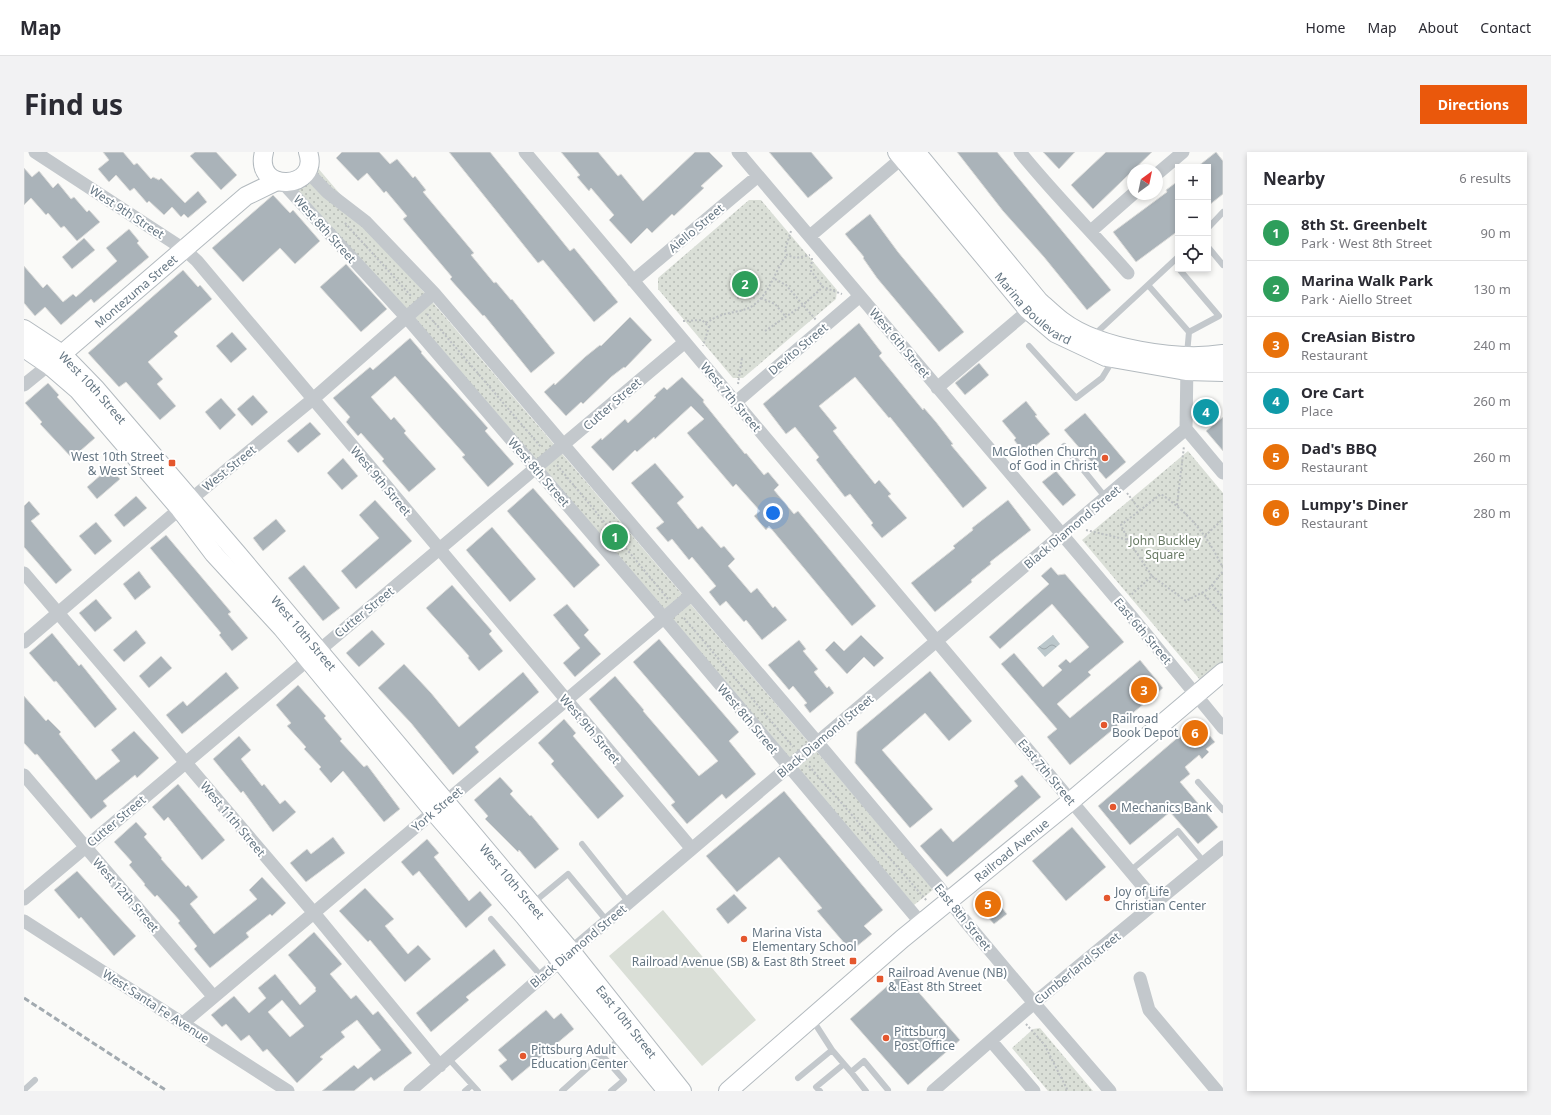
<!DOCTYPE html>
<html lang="en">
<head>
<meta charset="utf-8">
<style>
  :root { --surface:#fff; --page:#f2f2f3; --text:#2b2b33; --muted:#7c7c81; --line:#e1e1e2; --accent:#ea580c }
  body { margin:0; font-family:"Noto Sans",sans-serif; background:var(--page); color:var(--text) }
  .controls { position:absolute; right:12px; top:12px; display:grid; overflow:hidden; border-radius:0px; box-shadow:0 2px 6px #0003 }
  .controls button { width:36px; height:36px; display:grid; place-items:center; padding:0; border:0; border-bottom:1px solid var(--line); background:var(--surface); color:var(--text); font:20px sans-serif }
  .compass { position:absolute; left:1103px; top:12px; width:36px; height:36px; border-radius:50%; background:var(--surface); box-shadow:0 2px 6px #0003; rotate:33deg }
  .you { position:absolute; left:749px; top:361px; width:14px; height:14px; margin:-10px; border:3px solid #fff; border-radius:50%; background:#1a73e8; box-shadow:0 0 0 6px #1a73e833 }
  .badge { display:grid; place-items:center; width:26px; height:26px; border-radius:50%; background:var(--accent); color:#fff; font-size:13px; font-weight:700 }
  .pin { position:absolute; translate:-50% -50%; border:2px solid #fff; box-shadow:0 1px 4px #0006 }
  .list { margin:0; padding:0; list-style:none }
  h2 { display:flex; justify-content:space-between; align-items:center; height:52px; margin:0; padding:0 16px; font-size:17px }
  h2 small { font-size:13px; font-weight:400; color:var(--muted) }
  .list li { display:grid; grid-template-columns:26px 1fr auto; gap:12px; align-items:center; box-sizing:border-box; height:56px; padding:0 16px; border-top:1px solid var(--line) }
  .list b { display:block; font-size:15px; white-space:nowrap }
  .list p { margin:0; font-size:13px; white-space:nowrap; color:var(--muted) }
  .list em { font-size:13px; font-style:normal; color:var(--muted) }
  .icon { flex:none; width:22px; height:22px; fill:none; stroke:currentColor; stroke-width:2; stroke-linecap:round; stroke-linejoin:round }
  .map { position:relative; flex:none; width:1199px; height:939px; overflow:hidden; border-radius:0px }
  header { display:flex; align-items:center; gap:24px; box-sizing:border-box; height:56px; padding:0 20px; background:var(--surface); border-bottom:1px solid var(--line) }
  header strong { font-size:19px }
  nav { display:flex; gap:22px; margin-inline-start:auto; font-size:14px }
  .intro { display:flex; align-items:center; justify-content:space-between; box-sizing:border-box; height:96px; padding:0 24px }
  h1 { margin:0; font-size:28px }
  .button { padding:10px 18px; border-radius:0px; background:var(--accent); color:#fff; font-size:14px; font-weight:700 }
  main { display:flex; gap:24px; padding:0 24px }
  aside { flex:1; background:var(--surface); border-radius:0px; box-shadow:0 2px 6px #0003 }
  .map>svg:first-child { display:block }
  .park { fill:url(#park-dots) }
  .pitch { fill:#dadfd7 }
  .water { fill:url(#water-waves) }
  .building { fill:#aab3b9; stroke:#dcdcda; fill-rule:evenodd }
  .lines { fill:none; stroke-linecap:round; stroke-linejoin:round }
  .secondary-casing { stroke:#b3babf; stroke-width:20 }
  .path { stroke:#bbbfc2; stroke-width:2; stroke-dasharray:2 2; stroke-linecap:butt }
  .lane { stroke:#c3c8cc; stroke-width:6 }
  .street { stroke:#c3c8cc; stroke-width:13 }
  .secondary { stroke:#fff; stroke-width:18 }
  .rail { stroke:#a2aab0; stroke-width:3; stroke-dasharray:6 3; stroke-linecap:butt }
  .poi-dot { fill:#e4572e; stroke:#fff; stroke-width:1.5 }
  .labels { text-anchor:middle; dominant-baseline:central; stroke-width:4; stroke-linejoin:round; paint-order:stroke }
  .street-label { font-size:12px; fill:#657683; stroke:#fff }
  .poi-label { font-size:12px; fill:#657683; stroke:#fff; text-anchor:start }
  .park-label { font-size:12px; fill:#687a64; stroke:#fff }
</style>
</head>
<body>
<header>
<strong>Map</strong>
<nav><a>Home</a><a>Map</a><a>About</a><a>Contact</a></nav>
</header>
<div class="intro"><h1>Find us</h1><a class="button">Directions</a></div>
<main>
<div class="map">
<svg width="1199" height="939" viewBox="0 0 1199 939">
  <defs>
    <pattern id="park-dots" width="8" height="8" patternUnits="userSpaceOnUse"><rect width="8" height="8" fill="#dadfd7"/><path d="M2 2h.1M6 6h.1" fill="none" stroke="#b4b9b4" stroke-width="1.8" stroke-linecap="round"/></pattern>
    <pattern id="water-waves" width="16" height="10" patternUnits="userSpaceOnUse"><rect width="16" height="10" fill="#bbc7cb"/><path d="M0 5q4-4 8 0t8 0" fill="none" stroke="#9ca6aa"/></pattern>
  </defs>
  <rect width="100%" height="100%" fill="#fafaf8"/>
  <!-- park -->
  <path class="park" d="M293 15 910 737 890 753 268 34Z
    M725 48H737L813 138 812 147 719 226H709L634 137V126Z
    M1164 299 1199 341V511L1177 529 1058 388Z
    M1016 876 1069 939H1024L988 896 1009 877Z"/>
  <!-- pitch -->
  <path class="pitch" d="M639 758 732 868 678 914 585 804Z"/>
  <!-- water -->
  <path class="water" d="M1029 483 1036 492 1021 505 1013 496Z"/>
  <!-- building -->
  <path class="building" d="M79 0H99L110 13 113 11 127 27 129 25 135 28 137 26 161 51 174 39 183 50 164 66 160 62 157 65 148 55 140 63 125 49 123 51 110 36 106 39 92 23 85 30 74 17 85 8Z
    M171 0H192L213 23 197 38 166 4Z
    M318 0H355L366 12 373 7 389 26 391 24 402 38 399 40 450 101 447 103 470 131 472 130 487 148 488 147 531 201 507 221 460 163 459 164 426 127 428 125 379 67 383 64 362 39 360 41 343 21 334 29 312 6Z
    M425 0H466L546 99 550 96 594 150 570 170 519 108 514 111Z
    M537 0H574L594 24 597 22 619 49 671 0H685L699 14 677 34 680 36 650 64 648 62 628 81 623 76 607 92 585 68 590 63 567 36 565 39 553 25 556 23Z
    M745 0H787L809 26 784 46Z
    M933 0H973L1087 138 1063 158 1020 105 979 59Z
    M1019 0H1051L1035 17Z
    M1082 0H1128L1069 57 1047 33Z
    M1192 0 1199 9V42L1184 54V15H1173Z
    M0 16 8 25 15 19 29 36 34 31 47 47 50 45 63 60 65 58 76 70 53 89 40 74 37 76 24 61 22 63 7 46 0 53Z
    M1154 29V79L1112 110 1089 80 1143 40 1142 38Z
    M249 43 266 61 269 58 296 89 271 112 256 96 219 130 188 96Z
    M846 62 874 100 940 180 915 200 853 126 839 106 840 105 821 82Z
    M105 77 115 89 113 91 125 105 70 151 67 147 37 173 21 155 11 164 0 151V114L19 136 23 132 39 150 49 142 52 145 93 109 82 96Z
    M60 86 71 98 48 117 38 105Z
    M322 112 363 157 337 180 296 135Z
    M159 118 174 135 176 133 188 147 150 180 154 184 124 210 139 227 133 232 152 254 136 268 102 230 95 235 64 201Z
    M606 165 628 188 601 216 600 215 587 225 559 252 557 250 542 264 520 240 530 231 531 233 561 205 576 193 577 194Z
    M835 171 858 201 855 204 899 258 900 256 912 270 929 292 927 293 963 336 939 356 866 265 865 266 831 225 795 254 813 276 809 279 827 302 851 332 855 328 867 342 864 344 883 366 858 386 847 373 849 371 826 342 821 345 810 331 792 308 795 305 771 275 762 282 739 252Z
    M208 180 223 197 207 211 192 194Z
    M386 186 398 200 397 201 464 276 461 279 490 312 464 335 438 305 441 303 371 224 347 245 367 268 370 265 382 279 380 281 412 317 385 340 358 309 360 307 337 281 334 284 322 270 326 265 309 246 346 215 349 218Z
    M955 211 965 223 941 243 931 231Z
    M658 225 680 248 679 250 721 302 722 301 740 323 744 320 755 333 750 338 770 362 774 359 852 454 828 474 745 374 742 378 730 364 736 359 712 332 709 335 663 281 680 267 667 254 631 287 630 285 613 300 611 298 589 319 567 295 577 286 578 288 601 267 604 271 632 245 630 244 640 235 643 238Z
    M24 231 35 243 33 245 71 286 48 306 16 272 18 270 1 251Z
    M229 243 244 260 228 274 213 257Z
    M197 246 212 263 196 278 181 260Z
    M1002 249 1013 263 1011 264 1026 282 1001 302 990 288 992 286 978 269Z
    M1061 261 1102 310 1082 327 1040 278Z
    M1199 265V299L1182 279Z
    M286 270 297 282 274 301 263 289Z
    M319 306 334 324 318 338 303 321Z
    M631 311 660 345 653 351 674 377 678 374 697 396 700 394 711 407 704 414 727 441 733 436 749 456 751 454 763 468 738 488 722 468 720 470 702 449 696 454 685 440 692 434 668 405 665 408 648 387 644 390 632 376 640 370 607 331Z
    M86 315 96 327 73 347 63 335Z
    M1032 319 1052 343 1039 354 1018 330Z
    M509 336 576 413 550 436 483 359Z
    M112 344 123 356 100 375 90 363Z
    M351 348 388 389 332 437 317 419 355 386 335 363Z
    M984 348 1007 378 966 410 967 412 947 428 948 430 911 460 887 431 931 396 929 394 949 378 948 376Z
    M5 349 16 362 7 369 48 418 32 432 0 395V354Z
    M252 367 262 379 239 399 229 386Z
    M72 370 88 389 71 403 55 384Z
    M468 375 512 427 486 450 442 398Z
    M142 383 207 460 204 462 224 486 208 499 195 483 197 481 126 396Z
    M280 413 316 456 299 469 264 426Z
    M1027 415 1034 423 1041 422 1100 490 1064 520 1067 523 1033 552 1046 566 1116 508 1139 536 1046 613 1023 585 1033 577 977 512 990 501 1019 535 1038 518 1034 514 1042 507 1046 511 1065 495 1028 452 976 497 965 485 1025 432 1017 424Z
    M115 419 127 435 111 448 99 432Z
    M428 433 468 479 465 482 479 499 455 519 444 506 445 504 402 456Z
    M72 447 88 466 71 480 55 461Z
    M543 452 565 478 560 483 577 502 551 525 539 511 556 496 529 463Z
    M112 478 122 491 100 510 89 498Z
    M348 478 361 492 335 515 322 501Z
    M28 481 55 514 57 512 93 557 71 576 32 529 30 530 5 501Z
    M837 483 860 506 850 515 840 505 823 522 801 498 810 489 820 499Z
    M635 487 715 580 705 589 732 622 702 647 698 642 663 672 647 653 651 650 565 547 591 524 620 558 619 559 675 624 694 609 609 510Z
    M775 488 782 497 779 499 794 517 790 520 803 536 805 534 810 541 786 561 780 553 783 551 769 534 765 538 744 513Z
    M137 504 148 516 125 536 115 524Z
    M380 512 407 541 435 575 499 520 515 540 451 595 455 600 429 623 387 571 354 536Z
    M906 519 948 569 925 589 901 561 858 598 909 657 886 676 831 611 833 580Z
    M202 520 215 536 158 582 142 563 159 549 163 554Z
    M274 533 302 564 300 566 318 587 316 589 340 615 343 613 376 657 360 670 319 619 307 631 295 617 297 615 280 597 282 595 263 574 267 571 252 553Z
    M0 544 22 569 24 567 37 580 35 582 72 628 96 609 87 598 110 579 135 606 113 626 111 623 79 649 83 654 67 667 13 602 11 603 0 591Z
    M540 567 552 581 549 584 600 644 574 667 527 612 530 609 514 591Z
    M1173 569 1191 590 1182 597 1185 600 1178 607 1175 603 1161 615 1166 622 1156 630 1194 675 1174 692 1146 660 1106 693 1074 654Z
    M215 584 227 598 217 607 238 634 240 632 256 652 261 648 272 660 249 680 219 639 217 641 189 607Z
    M998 623 1017 645 923 725 896 694 917 676 929 690 994 634 990 629Z
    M476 625 489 639 486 642 506 664 507 663 535 697 511 717 495 698 494 700 461 667 464 664 450 648Z
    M154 632 201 688 178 708 144 665 140 669 128 655Z
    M760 639 859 758 840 774 848 782 827 799 793 759 798 756 755 705 713 740 682 704Z
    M112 670 123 682 120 685 138 706 137 707 162 735 164 733 174 745 166 752 190 782 233 747 225 738 238 725 262 751 248 764 246 762 222 781 225 785 186 816 170 797 173 794 154 771 156 769 133 743 131 745 120 733 121 732 105 713 108 710 90 690Z
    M1048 675 1082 715 1042 749 1008 709Z
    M309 685 321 701 282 730 266 711 283 697 287 702Z
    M403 687 415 701 410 705 445 749 456 739 468 753 442 776 395 719 389 724 377 710Z
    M53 719 112 784 90 804 57 765 55 767 30 738Z
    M341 736 370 767 361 774 384 802 394 793 407 807 381 830 346 788 344 790 315 759Z
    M710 742 723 756 704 772 692 757Z
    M968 744 983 762 970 772 955 755Z
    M290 780 318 812 306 822 327 847 332 843 349 863 354 859 388 901 350 929 347 925 330 939H298L330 913 334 917 357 898 333 868 317 880 321 885 296 905 299 907 273 931 243 897 239 900 225 883 217 889 202 872 198 875 187 863 210 844 225 861 242 846 234 836 251 822 276 853 292 839 291 837 292 836 264 803ZM258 848 280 874 266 885 244 860Z
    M470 797 482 813 442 845 445 848 407 880 392 861Z
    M878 821 936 888 884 933 826 867Z
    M522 858 530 867 537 861 550 877 488 929 475 914 483 908 474 898Z"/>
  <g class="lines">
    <defs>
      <g id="secondary">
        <path d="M240 0C229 42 297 38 284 0"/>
        <path id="s1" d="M873 0 1004 158 1031 181 1082 205 1162 219 1199 220"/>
        <path d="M892 0 1015 149C1022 155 1030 163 1038 169 1075 197 1154 209 1199 202"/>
        <path id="s2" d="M0 177 38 202 72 237 212 400 547 799 658 939"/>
        <path d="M0 196 25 213 54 238 156 357 190 402 258 476 410 660 500 764 643 939"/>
        <path id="s3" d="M38 202 222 44 253 29"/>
        <path id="s4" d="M704 939 878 787 1047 649 1199 520"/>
      </g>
    </defs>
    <!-- secondary casing -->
    <use href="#secondary" class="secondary-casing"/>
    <!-- path -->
    <path class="path" d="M321 71 388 145
      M767 79 761 98 763 103 772 106 786 103
      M788 106 787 119 799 135
      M751 127 762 133 792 168
      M737 146 751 152 762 165
      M403 162 517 295
      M659 169 678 168 685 175 679 194
      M682 171C686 169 689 166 693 165 705 159 720 161 731 152 747 139 751 118 763 103
      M741 179 779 153 799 135 818 142
      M714 232 718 206
      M533 313 644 447
      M1103 341 1116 358
      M1153 353 1160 294
      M1062 378 1104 388 1128 424 1106 444
      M1181 384 1199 367
      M1104 388 1097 373 1137 342C1167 363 1183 383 1199 416
      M1128 424 1162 449 1185 437 1199 419
      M1188 433 1199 445
      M1178 440 1199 464
      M660 466 769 595
      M785 614 903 749
      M1002 872 1020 892 1044 939"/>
    <!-- lane -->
    <path class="lane" d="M1184 76 1199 60
      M1184 95 1199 113
      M1124 133 1165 180 1195 164 1155 117
      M1070 183 1154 105
      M1005 194 1052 246 1078 226 1089 208
      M1163 202 1165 180
      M1040 294 1082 346
      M1174 630 1199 658
      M558 692 605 751
      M1106 719 1154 679 1180 710
      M509 751 544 722 583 769
      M467 767 518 825
      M788 867 808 898
      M578 903 600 928 587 939
      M424 906 454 939
      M827 920 842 939
      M774 926 808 898 820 912
      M0 938 11 928
      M441 939 448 933
      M538 939 598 885
      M796 939 792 935 820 912 827 920 840 909 864 938"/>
    <!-- street -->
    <path class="street" d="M11 0 161 98 173 109 668 697
      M501 0 1133 751
      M714 0 1108 465 1199 576
      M996 0C1030 42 1068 80 1104 121
      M283 19 303 40 342 70 410 141 794 591 915 735 941 769 1010 851 1086 939
      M1133 22 1159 0
      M259 31 383 166 640 466 897 771
      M1067 79 1109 42
      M786 84 884 1
      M609 129 734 24
      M0 233 32 207
      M913 236 1011 153
      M712 250 836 144
      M1162 277 1199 321
      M0 421 290 761 416 914
      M0 490 166 348 289 247 410 141
      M0 623 189 844
      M0 747 661 190
      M0 769 264 939
      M1116 826 1125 858 1193 939
      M159 871 667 443
      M967 889 1010 939
      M386 939 536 809 1162 277 1163 211
      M909 939 1010 851 1199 695"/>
    <!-- secondary -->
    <use href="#secondary" class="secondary"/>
    <!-- rail -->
    <path class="rail" d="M0 846 143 939"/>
  </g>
  <!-- markers -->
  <g class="poi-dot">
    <circle cx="1081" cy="306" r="4"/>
    <rect x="144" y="307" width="8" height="8" rx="2"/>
    <circle cx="1080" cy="573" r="4"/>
    <circle cx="1089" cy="655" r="4"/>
    <circle cx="1083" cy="746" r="4"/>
    <circle cx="720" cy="787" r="4"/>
    <rect x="825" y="805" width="8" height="8" rx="2"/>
    <rect x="852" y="823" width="8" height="8" rx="2"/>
    <circle cx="862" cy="886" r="4"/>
    <circle cx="499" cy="904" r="4"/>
  </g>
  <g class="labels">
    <!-- street labels -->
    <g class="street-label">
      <text transform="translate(103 60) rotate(33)">West 9th Street</text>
      <text transform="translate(672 76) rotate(-40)">Aiello Street</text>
      <text transform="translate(301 77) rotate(48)">West 8th Street</text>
      <text stroke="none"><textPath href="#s3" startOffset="97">Montezuma Street</textPath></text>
      <text stroke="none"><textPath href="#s1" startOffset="208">Marina Boulevard</textPath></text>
      <text transform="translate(876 191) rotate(50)">West 6th Street</text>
      <text transform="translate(774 197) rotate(-40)">Devito Street</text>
      <text stroke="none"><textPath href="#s2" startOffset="91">West 10th Street</textPath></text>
      <text transform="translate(707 245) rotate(50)">West 7th Street</text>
      <text transform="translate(588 252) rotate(-41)">Cutter Street</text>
      <text transform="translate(205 316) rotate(-39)">West Street</text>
      <text transform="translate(515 320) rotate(49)">West 8th Street</text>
      <text transform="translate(357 329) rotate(50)">West 9th Street</text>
      <text transform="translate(1048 375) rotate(-40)">Black Diamond Street</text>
      <text transform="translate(340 460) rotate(-39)">Cutter Street</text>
      <text transform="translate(1119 479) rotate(50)">East 6th Street</text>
      <text stroke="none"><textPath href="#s2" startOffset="415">West 10th Street</textPath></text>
      <text transform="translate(724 567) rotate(50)">West 8th Street</text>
      <text transform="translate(566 577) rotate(50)">West 9th Street</text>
      <text transform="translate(801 584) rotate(-40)">Black Diamond Street</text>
      <text transform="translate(1023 620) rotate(50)">East 7th Street</text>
      <text transform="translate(413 657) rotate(-40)">York Street</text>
      <text transform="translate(209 667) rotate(50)">West 11th Street</text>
      <text transform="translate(92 669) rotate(-40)">Cutter Street</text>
      <text stroke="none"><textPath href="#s4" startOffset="372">Railroad Avenue</textPath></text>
      <text stroke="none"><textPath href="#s2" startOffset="739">West 10th Street</textPath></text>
      <text transform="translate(102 743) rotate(49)">West 12th Street</text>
      <text transform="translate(939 765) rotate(51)">East 8th Street</text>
      <text transform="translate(554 794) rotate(-40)">Black Diamond Street</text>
      <text transform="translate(1053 816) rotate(-39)">Cumberland Street</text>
      <text transform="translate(132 854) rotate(33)">West Santa Fe Avenue</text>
      <text stroke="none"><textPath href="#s2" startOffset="920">East 10th Street</textPath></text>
    </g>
    <!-- poi labels -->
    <g class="poi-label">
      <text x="1073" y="299" text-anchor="end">McGlothen Church<tspan x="1073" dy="14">of God in Christ</tspan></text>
      <text x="140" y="304" text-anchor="end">West 10th Street<tspan x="140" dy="14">&amp; West Street</tspan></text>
      <text x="1088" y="566">Railroad<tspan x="1088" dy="14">Book Depot</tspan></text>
      <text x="1097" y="655">Mechanics Bank</text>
      <text x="1091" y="739">Joy of Life<tspan x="1091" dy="14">Christian Center</tspan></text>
      <text x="728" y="780">Marina Vista<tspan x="728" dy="14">Elementary School</tspan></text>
      <text x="821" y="809" text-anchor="end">Railroad Avenue (SB) &amp; East 8th Street</text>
      <text x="864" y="820">Railroad Avenue (NB)<tspan x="864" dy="14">&amp; East 8th Street</tspan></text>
      <text x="870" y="879">Pittsburg<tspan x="870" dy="14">Post Office</tspan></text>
      <text x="507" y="897">Pittsburg Adult<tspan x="507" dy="14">Education Center</tspan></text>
    </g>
    <!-- park labels -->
    <g class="park-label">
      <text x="1141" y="388">John Buckley<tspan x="1141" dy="14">Square</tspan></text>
    </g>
  </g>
</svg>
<div class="controls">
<button>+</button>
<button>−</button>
<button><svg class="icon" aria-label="locate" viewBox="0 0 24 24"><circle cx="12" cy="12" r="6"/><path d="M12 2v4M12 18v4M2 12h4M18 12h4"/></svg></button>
</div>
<svg class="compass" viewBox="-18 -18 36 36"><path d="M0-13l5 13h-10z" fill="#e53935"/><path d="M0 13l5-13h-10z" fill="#7c7c81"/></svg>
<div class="you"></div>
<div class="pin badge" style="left:591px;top:385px;background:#2e9e5b">1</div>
<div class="pin badge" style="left:721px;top:132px;background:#2e9e5b">2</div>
<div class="pin badge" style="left:1120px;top:538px;background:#e8710a">3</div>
<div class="pin badge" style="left:1182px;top:260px;background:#0f9aa8">4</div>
<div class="pin badge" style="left:964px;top:752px;background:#e8710a">5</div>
<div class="pin badge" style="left:1171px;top:581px;background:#e8710a">6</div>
</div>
<aside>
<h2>Nearby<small>6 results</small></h2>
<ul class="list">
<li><span class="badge" style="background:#2e9e5b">1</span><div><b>8th St. Greenbelt</b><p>Park · West 8th Street</p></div><em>90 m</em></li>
<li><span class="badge" style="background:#2e9e5b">2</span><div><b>Marina Walk Park</b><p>Park · Aiello Street</p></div><em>130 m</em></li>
<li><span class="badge" style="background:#e8710a">3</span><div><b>CreAsian Bistro</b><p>Restaurant</p></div><em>240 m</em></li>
<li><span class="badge" style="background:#0f9aa8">4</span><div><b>Ore Cart</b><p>Place</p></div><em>260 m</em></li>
<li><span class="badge" style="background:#e8710a">5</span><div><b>Dad's BBQ</b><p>Restaurant</p></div><em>260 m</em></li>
<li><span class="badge" style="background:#e8710a">6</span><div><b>Lumpy's Diner</b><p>Restaurant</p></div><em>280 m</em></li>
</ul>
</aside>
</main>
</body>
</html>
